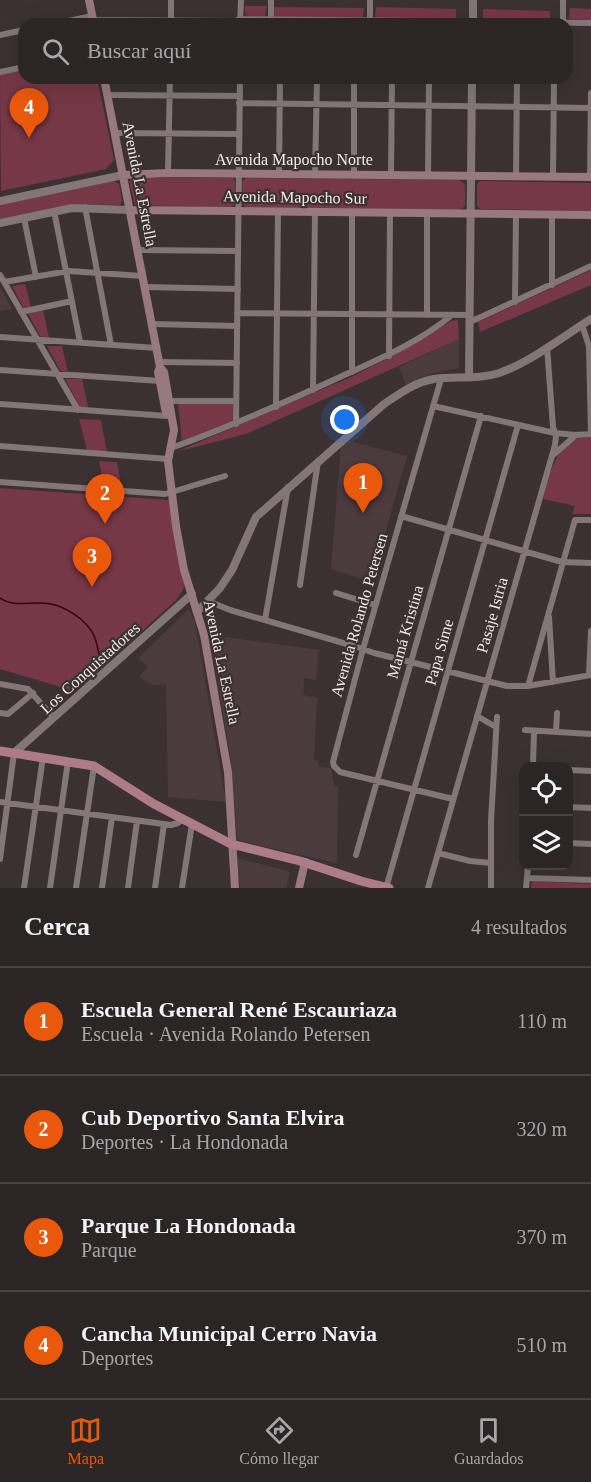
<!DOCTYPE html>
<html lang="es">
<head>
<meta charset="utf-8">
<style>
  :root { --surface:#2c2526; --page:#383132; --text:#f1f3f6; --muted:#a6a5a7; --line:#484243; --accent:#ea580c }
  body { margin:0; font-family:"Times New Roman",serif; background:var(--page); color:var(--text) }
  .controls { position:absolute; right:18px; bottom:18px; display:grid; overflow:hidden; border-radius:12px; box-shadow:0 6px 24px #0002 }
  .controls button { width:54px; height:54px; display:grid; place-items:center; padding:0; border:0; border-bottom:2px solid var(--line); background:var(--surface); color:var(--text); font:30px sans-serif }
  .you { position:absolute; left:345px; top:420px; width:21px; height:21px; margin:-15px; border:4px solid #fff; border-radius:50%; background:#1a73e8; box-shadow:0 0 0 9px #1a73e833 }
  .badge { display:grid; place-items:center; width:39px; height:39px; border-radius:50%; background:var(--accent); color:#fff; font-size:20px; font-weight:700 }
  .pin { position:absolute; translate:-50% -50px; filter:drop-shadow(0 2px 3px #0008) }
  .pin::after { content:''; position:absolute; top:32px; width:21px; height:18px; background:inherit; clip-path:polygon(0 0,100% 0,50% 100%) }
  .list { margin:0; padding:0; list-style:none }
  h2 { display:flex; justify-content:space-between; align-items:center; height:78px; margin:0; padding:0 24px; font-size:26px }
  h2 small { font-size:20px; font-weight:400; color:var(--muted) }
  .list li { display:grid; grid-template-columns:39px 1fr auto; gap:18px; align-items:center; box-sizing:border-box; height:108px; padding:0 24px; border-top:2px solid var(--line) }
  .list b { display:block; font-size:22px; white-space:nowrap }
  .list p { margin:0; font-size:20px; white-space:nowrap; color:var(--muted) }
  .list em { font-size:20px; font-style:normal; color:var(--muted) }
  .icon { flex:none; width:33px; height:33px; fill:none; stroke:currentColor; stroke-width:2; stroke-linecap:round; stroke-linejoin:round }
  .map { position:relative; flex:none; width:591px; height:888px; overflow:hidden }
  .search { position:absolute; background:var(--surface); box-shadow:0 6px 24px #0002; left:18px; right:18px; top:18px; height:66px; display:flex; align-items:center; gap:15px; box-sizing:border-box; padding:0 21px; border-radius:18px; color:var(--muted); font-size:22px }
  .sheet { height:510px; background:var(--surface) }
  nav { display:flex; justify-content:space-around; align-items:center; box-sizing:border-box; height:84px; border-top:2px solid var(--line); background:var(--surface); font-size:16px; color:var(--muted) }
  nav a { display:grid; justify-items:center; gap:3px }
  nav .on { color:var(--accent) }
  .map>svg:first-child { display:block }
  .built { fill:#4c3b3e }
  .green { fill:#763746 }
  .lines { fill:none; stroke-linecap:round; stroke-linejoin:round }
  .stream { stroke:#390115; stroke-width:1.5 }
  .minor { stroke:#827678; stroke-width:6 }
  .tertiary { stroke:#827678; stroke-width:8 }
  .secondary { stroke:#98797f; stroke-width:8 }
  .primary { stroke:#ae7c86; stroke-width:9 }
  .labels { text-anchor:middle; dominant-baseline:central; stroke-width:4.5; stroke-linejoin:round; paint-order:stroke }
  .street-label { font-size:16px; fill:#f1eaeb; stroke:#3b3133 }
</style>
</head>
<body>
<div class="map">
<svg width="591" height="888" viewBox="0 0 591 888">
  <rect width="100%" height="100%" fill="#3b3133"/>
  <!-- built -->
  <path class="built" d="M0 288H1L12 309 0 311Z
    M459 339V368L433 373 406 385 399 367Z
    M349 441 407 456 371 582 331 569 341 446Z
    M189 609 195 622 226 802 168 797 166 684 153 685 139 677 148 667 138 658Z
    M210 635 319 650 316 680 304 678 303 695 317 698 314 760 318 761 319 767 331 768 334 785 338 786 337 863 240 841 237 838 231 761Z
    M237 858 288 871 290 873 286 888H240Z"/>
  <!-- green -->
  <path class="green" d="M244 6H267L265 17 246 16Z
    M273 7 364 8 363 17H276L273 14Z
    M376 7 456 9V19L375 18Z
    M570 8 591 9V20L569 19Z
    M483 9 550 11V18L483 19Z
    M24 70V78H97L114 160 106 169 1 191 0 75Z
    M133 178H233L235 182V204L230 208 135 205 129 181Z
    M246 178 459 180 465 184V205L461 210 248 208 243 205 242 182Z
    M114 181 119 184 122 201 120 205 74 204 0 219V204Z
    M480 181 591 183V211L480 209 477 206V184Z
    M591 270V285L480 332 478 322Z
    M25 284 31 307 24 309 12 286Z
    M43 310 49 338 40 336 28 314Z
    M458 320 459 339 246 434 176 452 351 377 393 356 451 321Z
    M47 346H62L68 372 60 371Z
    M65 379H82L88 407H80Z
    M178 404H233L234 421 182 442Z
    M79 419 101 420 107 452 87 450Z
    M591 437V514H572L575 506 543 499C549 478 553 449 577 439 581 437 587 438 591 437Z
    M99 461 117 462 121 486 104 485Z
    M0 488 169 500 184 583 183 590 176 600 84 684 71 690 0 669Z
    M532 881 591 884V888H531Z"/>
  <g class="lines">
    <!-- stream -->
    <path class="stream" d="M0 598C13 607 26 602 42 603 61 603 88 619 95 638 97 644 98 651 100 657"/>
    <!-- minor -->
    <path class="minor" d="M271 19V0
      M93 20 235 21 240 19 591 23
      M370 20V0
      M563 22V0
      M171 23V0
      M55 24 92 16
      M240 24 241 0
      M0 35 24 30
      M0 72 24 67
      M107 95 240 96
      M239 103 591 108
      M115 133 239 134
      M168 173 170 78
      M279 174 280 78
      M315 175 317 78
      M354 175V78
      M391 175 392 78
      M428 176 429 78
      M516 176 517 78
      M553 177 554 78
      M590 177 591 93
      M85 207 111 345
      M54 211 80 342
      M24 218 36 277
      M137 250 238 251
      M0 275 78 410
      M4 282 69 271 142 276
      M552 285V214
      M145 287 238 289
      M515 302 516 214
      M21 312 72 301
      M237 313 470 315
      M427 315V213
      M470 322 591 266
      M152 324 237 326
      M582 325 589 346 591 434
      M0 337 156 348
      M389 356 390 213
      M159 362 237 363
      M0 370 160 381
      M352 372V212
      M441 379 363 649 333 762 334 766 340 772 453 799
      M313 390 315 212
      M170 401H236
      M0 404 167 416
      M433 406 555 433 576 435 591 434
      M276 407 278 211
      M236 424 240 78
      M0 446 168 459
      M171 448C229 427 284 403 340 377 379 359 418 343 452 315
      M552 456 576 435
      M0 482 165 494 225 476
      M401 516 562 562 591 563
      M300 585 318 461
      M336 593 375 605
      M208 601 230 610 357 647 374 653 507 686H528L591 675
      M549 617 553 682
      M265 620 288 487
      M589 675 591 631
      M0 684 28 689 54 718
      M528 686 575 520H591
      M0 713 8 714 33 693
      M477 716 496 727
      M525 730 591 734
      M556 732 557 713
      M533 766 534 731
      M568 770 591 771
      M0 802 171 825 178 823 183 819
      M568 807 591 808
      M568 843 591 844
      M438 853 470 861 491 863
      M356 855 481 416
      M0 859 14 753
      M527 878 591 880
      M24 888 43 757
      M50 888 68 761
      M76 888 94 766
      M102 888 112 817
      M128 888 137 821
      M155 888 164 824
      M182 888 192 824
      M386 888 518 425
      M428 888 555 445 556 436 553 427 547 347
      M491 888V821L497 717
      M526 888 528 866"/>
    <!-- tertiary -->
    <path class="tertiary" d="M473 24V0
      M0 201 123 175
      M0 223 72 208 130 210
      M469 377 472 78
      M197 612 220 588 232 570 256 517 384 404C399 394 415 382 434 379 455 376 478 380 499 373 529 363 564 336 591 319
      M14 753 192 594"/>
    <!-- secondary -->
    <path class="secondary" d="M89 0 94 24
      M104 78 160 367 158 372 166 413
      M123 175 168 173 591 177
      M130 210 591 215
      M160 367 164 372 174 430 168 461 176 526 184 570 204 635 228 772 235 888
      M299 888 305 862"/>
    <!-- primary -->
    <path class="primary" d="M0 751 94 766 154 804 231 844 300 861 361 881 389 888"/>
  </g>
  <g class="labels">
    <!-- street labels -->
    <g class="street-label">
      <text x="294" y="159">Avenida Mapocho Norte</text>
      <text transform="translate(140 184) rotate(79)">Avenida La Estrella</text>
      <text transform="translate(295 197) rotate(1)">Avenida Mapocho Sur</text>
      <text transform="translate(359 615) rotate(-74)">Avenida Rolando Petersen</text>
      <text transform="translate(492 615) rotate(-74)">Pasaje Istria</text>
      <text transform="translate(405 632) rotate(-74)">Mamá Kristina</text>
      <text transform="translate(439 652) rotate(-74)">Papa Sime</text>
      <text transform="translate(222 662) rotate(78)">Avenida La Estrella</text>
      <text transform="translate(90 668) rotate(-42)">Los Conquistadores</text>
    </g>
  </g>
</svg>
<div class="controls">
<button><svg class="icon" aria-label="locate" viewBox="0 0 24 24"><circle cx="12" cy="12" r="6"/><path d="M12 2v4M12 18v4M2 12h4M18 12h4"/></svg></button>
<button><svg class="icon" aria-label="layers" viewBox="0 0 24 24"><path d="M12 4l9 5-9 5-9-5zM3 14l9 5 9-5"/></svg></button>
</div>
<div class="you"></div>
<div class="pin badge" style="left:363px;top:513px">1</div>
<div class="pin badge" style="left:105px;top:524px">2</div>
<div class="pin badge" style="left:92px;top:587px">3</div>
<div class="pin badge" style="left:29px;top:138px">4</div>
<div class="search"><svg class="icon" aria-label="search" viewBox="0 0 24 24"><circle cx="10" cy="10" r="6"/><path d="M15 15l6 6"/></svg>Buscar aquí</div>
</div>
<section class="sheet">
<h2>Cerca<small>4 resultados</small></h2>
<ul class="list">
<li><span class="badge">1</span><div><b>Escuela General René Escauriaza</b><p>Escuela · Avenida Rolando Petersen</p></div><em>110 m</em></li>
<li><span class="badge">2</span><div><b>Cub Deportivo Santa Elvira</b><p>Deportes · La Hondonada</p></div><em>320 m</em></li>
<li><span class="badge">3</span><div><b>Parque La Hondonada</b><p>Parque</p></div><em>370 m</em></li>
<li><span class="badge">4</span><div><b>Cancha Municipal Cerro Navia</b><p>Deportes</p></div><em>510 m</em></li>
</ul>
</section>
<nav>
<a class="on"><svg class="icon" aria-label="map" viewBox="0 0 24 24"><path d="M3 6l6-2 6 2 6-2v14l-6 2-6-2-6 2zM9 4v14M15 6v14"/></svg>Mapa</a>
<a><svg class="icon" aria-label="directions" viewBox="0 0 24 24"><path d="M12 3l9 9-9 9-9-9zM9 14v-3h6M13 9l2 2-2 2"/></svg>Cómo llegar</a>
<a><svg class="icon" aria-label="saved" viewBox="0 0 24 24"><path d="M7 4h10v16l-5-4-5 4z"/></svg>Guardados</a>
</nav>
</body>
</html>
